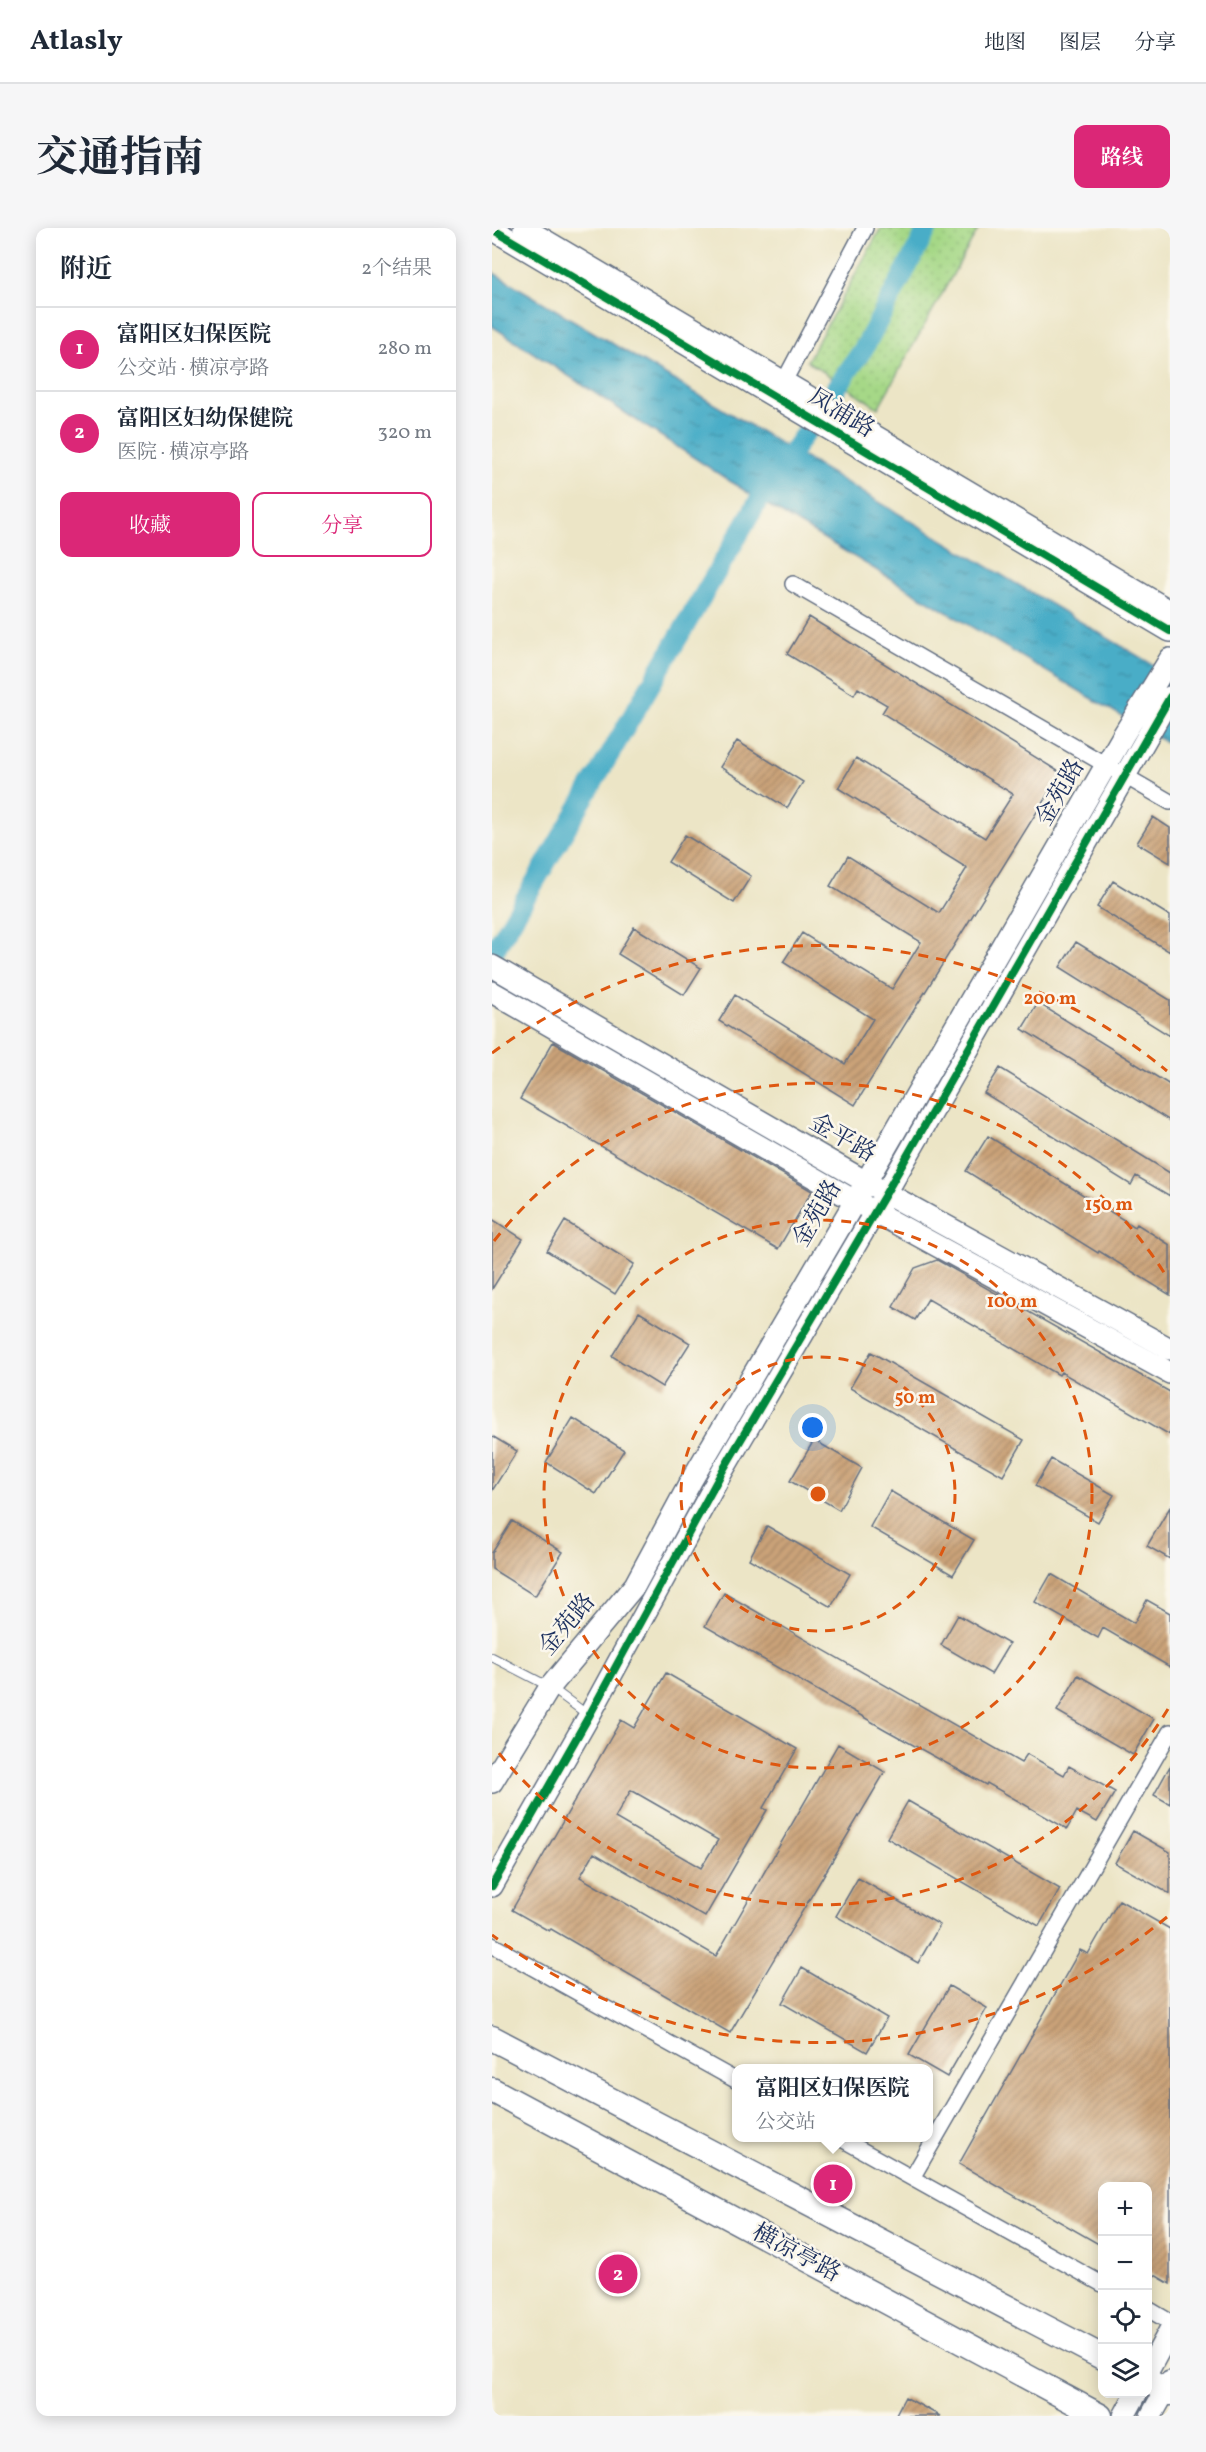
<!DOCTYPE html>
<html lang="zh">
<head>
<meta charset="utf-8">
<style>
  :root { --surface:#fff; --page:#f6f6f7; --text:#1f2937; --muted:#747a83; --line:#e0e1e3; --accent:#db2777 }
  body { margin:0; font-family:Vollkorn,"Noto Serif SC",serif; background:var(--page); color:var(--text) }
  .controls { position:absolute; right:18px; bottom:18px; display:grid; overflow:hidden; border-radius:12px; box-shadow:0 3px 15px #0003 }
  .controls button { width:54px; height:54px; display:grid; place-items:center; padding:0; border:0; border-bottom:2px solid var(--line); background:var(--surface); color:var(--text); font:30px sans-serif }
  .you { position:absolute; left:321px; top:1200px; width:21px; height:21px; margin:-15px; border:4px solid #fff; border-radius:50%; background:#1a73e8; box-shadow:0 0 0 9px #1a73e833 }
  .badge { display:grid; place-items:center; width:39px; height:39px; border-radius:50%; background:var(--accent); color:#fff; font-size:20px; font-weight:700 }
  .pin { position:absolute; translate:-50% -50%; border:3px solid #fff; box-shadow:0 2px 6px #0006 }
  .popup { position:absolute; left:240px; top:1836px; width:201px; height:78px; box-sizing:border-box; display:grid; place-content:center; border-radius:12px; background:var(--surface); filter:drop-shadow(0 2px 4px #0005); font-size:20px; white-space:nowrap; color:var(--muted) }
  .popup b { font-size:22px; color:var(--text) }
  .popup::after { content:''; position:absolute; left:50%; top:100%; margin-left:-12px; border:12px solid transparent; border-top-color:var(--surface) }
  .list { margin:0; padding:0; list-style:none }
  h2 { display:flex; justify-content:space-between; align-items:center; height:78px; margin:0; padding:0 24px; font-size:26px }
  h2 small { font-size:20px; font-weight:400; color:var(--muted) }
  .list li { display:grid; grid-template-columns:39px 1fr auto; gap:18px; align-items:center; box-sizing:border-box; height:84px; padding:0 24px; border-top:2px solid var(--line) }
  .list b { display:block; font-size:22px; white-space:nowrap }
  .list p { margin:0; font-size:20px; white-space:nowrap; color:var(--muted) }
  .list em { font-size:20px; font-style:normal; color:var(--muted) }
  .actions { display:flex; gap:12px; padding:18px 24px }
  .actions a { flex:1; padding:14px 0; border:2px solid var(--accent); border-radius:12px; text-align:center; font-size:21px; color:var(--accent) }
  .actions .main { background:var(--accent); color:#fff }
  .icon { flex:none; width:33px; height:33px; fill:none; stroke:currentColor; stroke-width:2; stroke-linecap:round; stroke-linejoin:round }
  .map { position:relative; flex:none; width:678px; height:2188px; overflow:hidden; border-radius:12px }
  header { display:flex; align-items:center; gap:36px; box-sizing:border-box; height:84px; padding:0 30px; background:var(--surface); border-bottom:2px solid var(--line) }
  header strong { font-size:28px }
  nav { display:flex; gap:33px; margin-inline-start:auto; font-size:21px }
  .intro { display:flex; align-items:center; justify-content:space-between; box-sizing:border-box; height:144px; padding:0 36px }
  h1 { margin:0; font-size:42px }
  .button { padding:15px 27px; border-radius:12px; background:var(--accent); color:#fff; font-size:21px; font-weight:700 }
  main { display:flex; gap:36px; padding:0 36px }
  aside { flex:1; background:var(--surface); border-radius:12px; box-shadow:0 3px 15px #0003 }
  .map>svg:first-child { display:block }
  .grass { fill:url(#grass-dots); stroke:#608472; stroke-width:1.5 }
  .water { fill:url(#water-ripples); stroke:#326e92; stroke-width:1.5 }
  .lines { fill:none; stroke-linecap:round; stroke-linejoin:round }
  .canal { stroke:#48adc7; stroke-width:20 }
  .building { fill:url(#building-hatch); fill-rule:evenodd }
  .lane-casing { stroke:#646f82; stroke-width:10 }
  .street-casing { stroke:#646f82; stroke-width:18 }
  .secondary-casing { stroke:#646f82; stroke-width:24 }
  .primary-casing { stroke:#646f82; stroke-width:27 }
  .lane { stroke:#fff; stroke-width:8 }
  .street { stroke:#fff; stroke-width:15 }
  .secondary { stroke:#fff; stroke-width:21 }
  .primary { stroke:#fff; stroke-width:24 }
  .cycleway-casing { stroke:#fbf7ec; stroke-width:11 }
  .cycleway { stroke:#00873e; stroke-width:8 }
  .ring { fill:none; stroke:#de5710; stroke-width:3; stroke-dasharray:10 8 }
  .labels { text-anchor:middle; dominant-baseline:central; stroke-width:5; stroke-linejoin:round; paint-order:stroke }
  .street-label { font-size:24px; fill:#1b2f5e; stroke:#fbf7ec }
  .centre { fill:#de5710; stroke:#fbf7ec; stroke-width:3 }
  .ring-label { font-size:18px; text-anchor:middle; font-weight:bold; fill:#de5710; stroke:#fbf7ec; stroke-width:5; stroke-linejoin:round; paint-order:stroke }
</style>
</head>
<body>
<header>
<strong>Atlasly</strong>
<nav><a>地图</a><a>图层</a><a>分享</a></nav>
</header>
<div class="intro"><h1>交通指南</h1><a class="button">路线</a></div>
<main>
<aside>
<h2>附近<small>2个结果</small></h2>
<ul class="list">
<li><span class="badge">1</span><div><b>富阳区妇保医院</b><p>公交站 · 横凉亭路</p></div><em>280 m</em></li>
<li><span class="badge">2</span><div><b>富阳区妇幼保健院</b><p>医院 · 横凉亭路</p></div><em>320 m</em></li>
</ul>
<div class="actions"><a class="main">收藏</a><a>分享</a></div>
</aside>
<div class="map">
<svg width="678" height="2188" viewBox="0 0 678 2188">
  <defs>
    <pattern id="grass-dots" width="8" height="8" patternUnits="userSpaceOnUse" patternTransform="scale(1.5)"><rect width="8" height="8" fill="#a6d887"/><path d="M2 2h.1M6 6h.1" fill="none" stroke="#8eba77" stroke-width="1.8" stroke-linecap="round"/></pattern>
    <pattern id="water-ripples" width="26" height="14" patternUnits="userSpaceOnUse" patternTransform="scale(1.5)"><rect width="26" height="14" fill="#48adc7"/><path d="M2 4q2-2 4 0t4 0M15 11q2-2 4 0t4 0" fill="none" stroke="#3b8da5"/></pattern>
    <pattern id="building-hatch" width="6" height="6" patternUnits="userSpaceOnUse" patternTransform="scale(1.5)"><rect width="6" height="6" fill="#cba378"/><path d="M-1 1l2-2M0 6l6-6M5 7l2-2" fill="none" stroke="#a48566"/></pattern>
  </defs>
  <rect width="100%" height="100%" fill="#fbf7ec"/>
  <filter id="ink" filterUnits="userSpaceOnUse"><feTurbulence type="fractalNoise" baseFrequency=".0167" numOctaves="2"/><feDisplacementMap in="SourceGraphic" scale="12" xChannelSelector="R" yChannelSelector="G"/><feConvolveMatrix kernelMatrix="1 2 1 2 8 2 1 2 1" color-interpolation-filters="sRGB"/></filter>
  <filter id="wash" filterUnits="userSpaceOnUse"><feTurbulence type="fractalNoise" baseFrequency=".008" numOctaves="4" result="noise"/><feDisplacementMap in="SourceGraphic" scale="24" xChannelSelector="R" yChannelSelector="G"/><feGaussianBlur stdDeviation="1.35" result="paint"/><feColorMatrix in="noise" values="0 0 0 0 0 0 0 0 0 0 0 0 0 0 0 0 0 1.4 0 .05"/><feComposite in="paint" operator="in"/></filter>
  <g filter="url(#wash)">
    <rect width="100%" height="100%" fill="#ece5c6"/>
    <!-- grass -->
    <path class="grass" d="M389 0H487L386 180 315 133Z"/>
    <!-- water -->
    <path class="water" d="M0 44 678 447V517L267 272 0 98Z"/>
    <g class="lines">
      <!-- canal -->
      <path class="canal" d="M0 727 267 272 372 120 436 0"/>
    </g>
    <g id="blocks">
      <!-- building -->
      <path class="building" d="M317 389 569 545 363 877 227 793 243 767 353 836 381 791 291 734 310 705 400 761 429 714 338 658 356 628 447 685 475 640 346 560 364 530 493 610 521 566 390 485 395 477 366 460 362 467 295 426Z
        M245 513 311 554 295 580 228 539Z
        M661 589 678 600V635L645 615Z
        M193 607 259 648 242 675 176 634Z
        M621 653 678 688V724L605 679Z
        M142 699 209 740 192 767 126 726Z
        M584 714 678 772V808L568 739Z
        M546 775 678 857V893L530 801Z
        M61 814 320 963 286 1021 28 871Z
        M508 840 678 945V968L644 948 639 957 492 865Z
        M496 908 643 999 645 996 678 1017V1067L607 1023 606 1025 474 943Z
        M0 991 31 1011 0 1061Z
        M73 993 142 1036 123 1066 55 1023Z
        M445 1032 678 1164V1207L569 1144 567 1147 436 1071 423 1092 401 1079 423 1040Z
        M147 1084 198 1115 170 1159 120 1128Z
        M379 1124 532 1212 511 1248 358 1160Z
        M81 1190 132 1222 104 1266 54 1234Z
        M0 1208 25 1223 0 1263Z
        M322 1212 370 1240 347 1282 298 1253Z
        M559 1231 622 1267 606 1294 543 1258Z
        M398 1263 482 1312 461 1347 378 1299Z
        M678 1279V1331L655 1318Z
        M20 1293 71 1324 43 1368 0 1341V1325Z
        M275 1298 358 1346 339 1379 257 1331Z
        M559 1346 642 1395 655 1372 678 1385V1439L611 1400 606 1410 543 1374Z
        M232 1365 529 1535 535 1526 572 1547 577 1538 623 1564 605 1594 585 1583 575 1601 495 1555 494 1557 394 1502 213 1398Z
        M466 1387 517 1416 499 1446 449 1417Z
        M174 1445 305 1521 271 1580 275 1582 213 1689 102 1625 88 1649 224 1728 346 1516 393 1544 238 1805 59 1701 57 1703 20 1682 129 1492 142 1500ZM139 1562 226 1612 209 1640 123 1590Z
        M586 1447 662 1491 641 1527 565 1483Z
        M678 1538V1576L662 1567Z
        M416 1573 568 1661 547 1698 395 1610Z
        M641 1603 678 1624V1666L623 1635Z
        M366 1650 448 1697 426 1735 344 1688Z
        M627 1672 678 1701V2056L656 2043V1959H610V2018L467 1936 588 1722 596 1726Z
        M310 1740 395 1790 375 1824 290 1775Z
        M457 1758 495 1780 455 1849 417 1827Z
        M413 2169 448 2188H403Z"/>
    </g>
  </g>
  <g filter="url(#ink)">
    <use href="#blocks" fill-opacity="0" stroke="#646f82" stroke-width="1.5"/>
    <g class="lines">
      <defs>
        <path id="lane" d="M0 1429 58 1459 96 1487"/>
        <path id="street" d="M288 161 373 0
          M301 356 678 574
          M0 1717 245 1853
          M348 1910 610 2056
          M420 1950 678 1504
          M656 2081 678 2094"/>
        <path id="secondary" d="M32 0 678 383
          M0 1 678 403
          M0 738 374 954 678 1121
          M0 764 363 973 678 1145
          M0 1554 58 1459 143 1357 199 1253 363 973 632 506 678 431
          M0 1658 97 1488 231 1242 394 965 678 469
          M656 2143 678 2102
          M632 2188 644 2166
          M659 2188 678 2154"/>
        <path id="primary" d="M0 1810 610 2129
          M0 1862 608 2188
          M656 2153 678 2165"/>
      </defs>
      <!-- lane casing -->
      <use href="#lane" class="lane-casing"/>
      <!-- street casing -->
      <use href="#street" class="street-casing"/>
      <!-- secondary casing -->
      <use href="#secondary" class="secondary-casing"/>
      <!-- primary casing -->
      <use href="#primary" class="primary-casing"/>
      <!-- lane -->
      <use href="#lane" class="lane"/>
      <!-- street -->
      <use href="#street" class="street"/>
      <!-- secondary -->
      <use href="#secondary" class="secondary"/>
      <!-- primary -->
      <use href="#primary" class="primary"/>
      <defs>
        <path id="cycleway" d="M0 1 678 403
          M0 1658 97 1488 231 1242 394 965 678 469"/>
      </defs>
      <!-- cycleway casing -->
      <use href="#cycleway" class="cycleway-casing"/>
      <!-- cycleway -->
      <use href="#cycleway" class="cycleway"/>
    </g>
  </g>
  <!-- distance rings -->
  <g class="ring">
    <circle cx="326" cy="1266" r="137"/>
    <circle cx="326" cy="1266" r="274"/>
    <path d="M676 1481A411 411 0 0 1 2 1519M2 1013A411 411 0 0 1 676 1051"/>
    <path d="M675 1689A548 548 0 0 1 0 1707M0 825A548 548 0 0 1 675 843"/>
  </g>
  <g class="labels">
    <!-- street labels -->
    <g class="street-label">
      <text transform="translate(349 186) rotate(31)">凤浦路</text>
      <text transform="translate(569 565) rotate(-60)">金苑路</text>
      <text transform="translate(350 911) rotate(30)">金平路</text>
      <text transform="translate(326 986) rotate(-60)">金苑路</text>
      <text transform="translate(76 1397) rotate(-50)">金苑路</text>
      <text transform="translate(304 2026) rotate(28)">横凉亭路</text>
    </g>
  </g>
  <circle cx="326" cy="1266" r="9" class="centre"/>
  <g class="ring-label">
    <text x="558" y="776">200 m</text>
    <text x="617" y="982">150 m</text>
    <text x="520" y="1079">100 m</text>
    <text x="423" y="1175">50 m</text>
  </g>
</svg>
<div class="controls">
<button>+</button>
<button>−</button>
<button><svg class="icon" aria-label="locate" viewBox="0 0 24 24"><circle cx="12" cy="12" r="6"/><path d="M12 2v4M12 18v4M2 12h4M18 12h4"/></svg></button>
<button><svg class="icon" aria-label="layers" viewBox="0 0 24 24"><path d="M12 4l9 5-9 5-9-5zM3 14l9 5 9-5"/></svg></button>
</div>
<div class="you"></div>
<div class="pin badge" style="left:341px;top:1956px">1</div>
<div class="popup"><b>富阳区妇保医院</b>公交站</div>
<div class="pin badge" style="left:126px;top:2046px">2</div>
</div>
</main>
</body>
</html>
